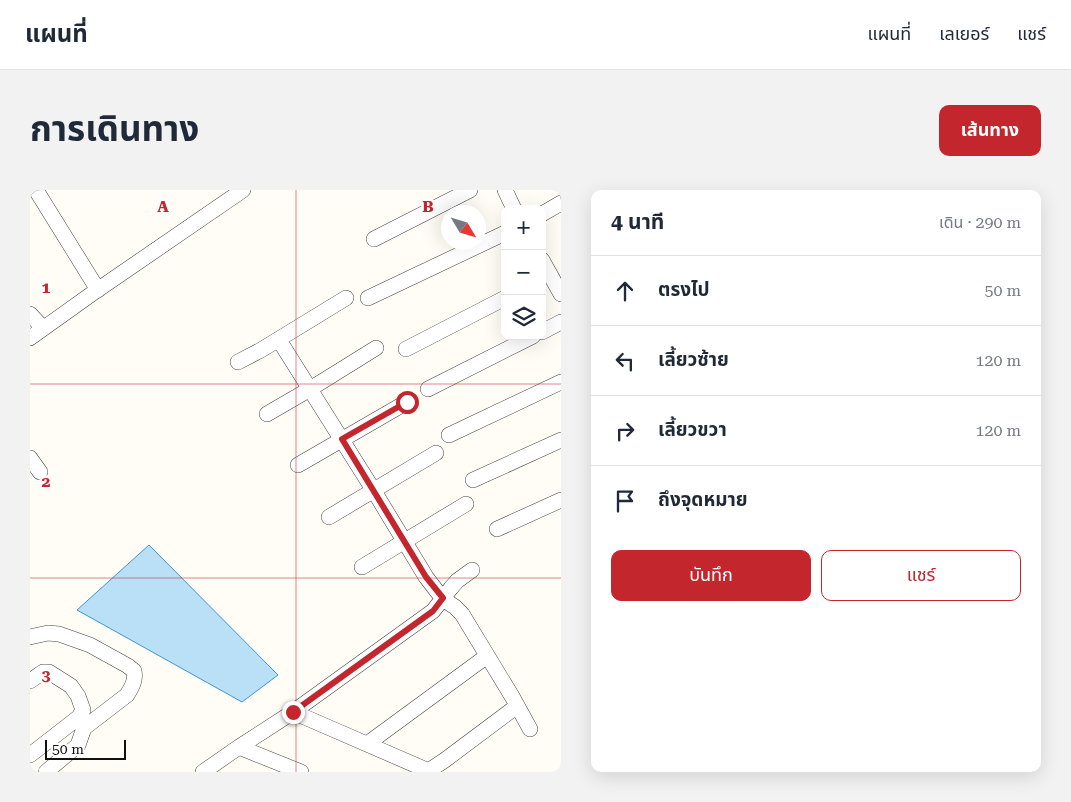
<!DOCTYPE html>
<html lang="th">
<head>
<meta charset="utf-8">
<style>
  :root { --surface:#fff; --page:#f2f2f3; --text:#1f2937; --muted:#747a83; --line:#e0e1e3; --accent:#c4262e }
  body { margin:0; font-family:"Roboto Serif","Noto Sans Thai",serif; background:var(--page); color:var(--text) }
  .controls { position:absolute; right:15px; top:15px; display:grid; overflow:hidden; border-radius:10px; box-shadow:0 5px 20px #0002 }
  .controls button { width:45px; height:45px; display:grid; place-items:center; padding:0; border:0; border-bottom:1px solid var(--line); background:var(--surface); color:var(--text); font:25px sans-serif }
  .compass { position:absolute; left:411px; top:15px; width:45px; height:45px; border-radius:50%; background:var(--surface); box-shadow:0 5px 20px #0002; rotate:128deg }
  .scale { position:absolute; left:15px; bottom:12px; width:81px; box-sizing:border-box; padding-left:5px; border:2px solid #111; border-top:0; font-size:14px; line-height:18px; white-space:nowrap; color:#111; -webkit-text-stroke:4px #fff; paint-order:stroke }
  .stop { position:absolute; width:15px; height:15px; margin:-11px; border:4px solid #c4262e; border-radius:50%; background:#fff }
  .stop.end { background:#c4262e; border-color:#fff; box-shadow:0 1px 5px #0008 }
  .list { margin:0; padding:0; list-style:none }
  h2 { display:flex; justify-content:space-between; align-items:center; height:65px; margin:0; padding:0 20px; font-size:21px }
  h2 small { font-size:16px; font-weight:400; color:var(--muted) }
  .list li { display:grid; grid-template-columns:32px 1fr auto; gap:15px; align-items:center; box-sizing:border-box; height:70px; padding:0 20px; border-top:1px solid var(--line) }
  .list b { display:block; font-size:19px; white-space:nowrap }
  .list em { font-size:16px; font-style:normal; color:var(--muted) }
  .actions { display:flex; gap:10px; padding:15px 20px }
  .actions a { flex:1; padding:11px 0; border:1px solid var(--accent); border-radius:10px; text-align:center; font-size:18px; color:var(--accent) }
  .actions .main { background:var(--accent); color:#fff }
  .icon { flex:none; width:28px; height:28px; fill:none; stroke:currentColor; stroke-width:2; stroke-linecap:round; stroke-linejoin:round }
  .map { position:relative; flex:none; width:531px; height:582px; overflow:hidden; border-radius:10px }
  header { display:flex; align-items:center; gap:30px; box-sizing:border-box; height:70px; padding:0 25px; background:var(--surface); border-bottom:1px solid var(--line) }
  header strong { font-size:24px }
  nav { display:flex; gap:28px; margin-inline-start:auto; font-size:18px }
  .intro { display:flex; align-items:center; justify-content:space-between; box-sizing:border-box; height:120px; padding:0 30px }
  h1 { margin:0; font-size:35px }
  .button { padding:12px 22px; border-radius:10px; background:var(--accent); color:#fff; font-size:18px; font-weight:700 }
  main { display:flex; gap:30px; padding:0 30px }
  aside { flex:1; background:var(--surface); border-radius:10px; box-shadow:0 5px 20px #0002 }
  .map>svg:first-child { display:block }
  .water { fill:#b9e0f7; stroke:#3f96cf }
  .lines { fill:none; stroke-linecap:round; stroke-linejoin:round }
  .minor-casing { stroke:#444; stroke-width:16 }
  .minor { stroke:#fff; stroke-width:15 }
  .route { stroke:#c4262e; stroke-width:6 }
  .grid { fill:none; stroke:#c4262e; stroke-width:1; stroke-opacity:0.55 }
  .grid-label { font-size:16px; text-anchor:middle; font-weight:bold; fill:#c4262e; stroke:#fff; stroke-width:5; stroke-linejoin:round; paint-order:stroke }
</style>
</head>
<body>
<header>
<strong>แผนที่</strong>
<nav><a>แผนที่</a><a>เลเยอร์</a><a>แชร์</a></nav>
</header>
<div class="intro"><h1>การเดินทาง</h1><a class="button">เส้นทาง</a></div>
<main>
<div class="map">
<svg width="531" height="582" viewBox="0 0 531 582">
  <rect width="100%" height="100%" fill="#fffdf5"/>
  <!-- water -->
  <path class="water" d="M119 355 248 485 212 512 47 420Z"/>
  <g class="lines">
    <defs>
      <path id="minor" d="M6 0 68 100
        M475 0 484 19
        M512 24 531 13
        M344 49 440 0
        M512 70 531 104
        M338 108 475 43
        M0 124 13 138
        M512 142 531 132
        M0 148 63 103 213 0
        M249 150 344 301 396 387 413 409 425 417 432 424 483 508 500 539
        M376 159 475 108
        M208 172 231 160 316 108
        M398 199 503 146
        M237 224 280 199 346 158
        M419 245 531 192
        M0 268 10 282
        M268 275 377 212
        M443 290 531 250
        M299 327 406 263
        M467 339 531 310
        M332 377 436 314
        M0 447 18 443 29 444 60 455 98 476 104 481C106 490 102 497 97 505L54 538 48 555 16 582
        M0 491 13 482H19L41 496 48 506 53 520 49 527 0 565
        M263 522 399 581
        M337 554 457 466
        M209 557 271 582
        M173 582 209 557 263 522 403 421 421 398 427 391 442 380
        M397 582 415 570 487 516"/>
    </defs>
    <!-- minor casing -->
    <use href="#minor" class="minor-casing"/>
    <!-- minor -->
    <use href="#minor" class="minor"/>
  </g>
  <g class="lines">
    <!-- route -->
    <path class="route" d="M263 522 403 421 413 408 396 387 312 249 377 212"/>
  </g>
  <!-- grid -->
  <path class="grid" d="M266 0V582M0 194H531M0 388H531"/>
  <g class="grid-label">
    <text x="133" y="22">A</text>
    <text x="398" y="22">B</text>
    <text x="16" y="103">1</text>
    <text x="16" y="297">2</text>
    <text x="16" y="491">3</text>
  </g>
</svg>
<div class="controls">
<button>+</button>
<button>−</button>
<button><svg class="icon" aria-label="layers" viewBox="0 0 24 24"><path d="M12 4l9 5-9 5-9-5zM3 14l9 5 9-5"/></svg></button>
</div>
<svg class="compass" viewBox="-18 -18 36 36"><path d="M0-13l5 13h-10z" fill="#e53935"/><path d="M0 13l5-13h-10z" fill="#747a83"/></svg>
<div class="scale">50 m</div>
<div class="stop" style="left:377px;top:212px"></div>
<div class="stop end" style="left:263px;top:522px"></div>
</div>
<aside>
<h2>4 นาที<small>เดิน · 290 m</small></h2>
<ul class="list">
<li><svg class="icon" aria-label="ahead" viewBox="0 0 24 24"><path d="M12 20V5M6 11l6-6 6 6"/></svg><div><b>ตรงไป</b></div><em>50 m</em></li>
<li><svg class="icon" aria-label="left" viewBox="0 0 24 24"><path d="M17 20v-9H6M10 6l-5 5 5 5"/></svg><div><b>เลี้ยวซ้าย</b></div><em>120 m</em></li>
<li><svg class="icon" aria-label="right" viewBox="0 0 24 24"><path d="M7 20v-9h11M14 6l5 5-5 5"/></svg><div><b>เลี้ยวขวา</b></div><em>120 m</em></li>
<li><svg class="icon" aria-label="arrive" viewBox="0 0 24 24"><path d="M6 21V4h12l-3 4 3 4H6"/></svg><div><b>ถึงจุดหมาย</b></div></li>
</ul>
<div class="actions"><a class="main">บันทึก</a><a>แชร์</a></div>
</aside>
</main>
</body>
</html>
